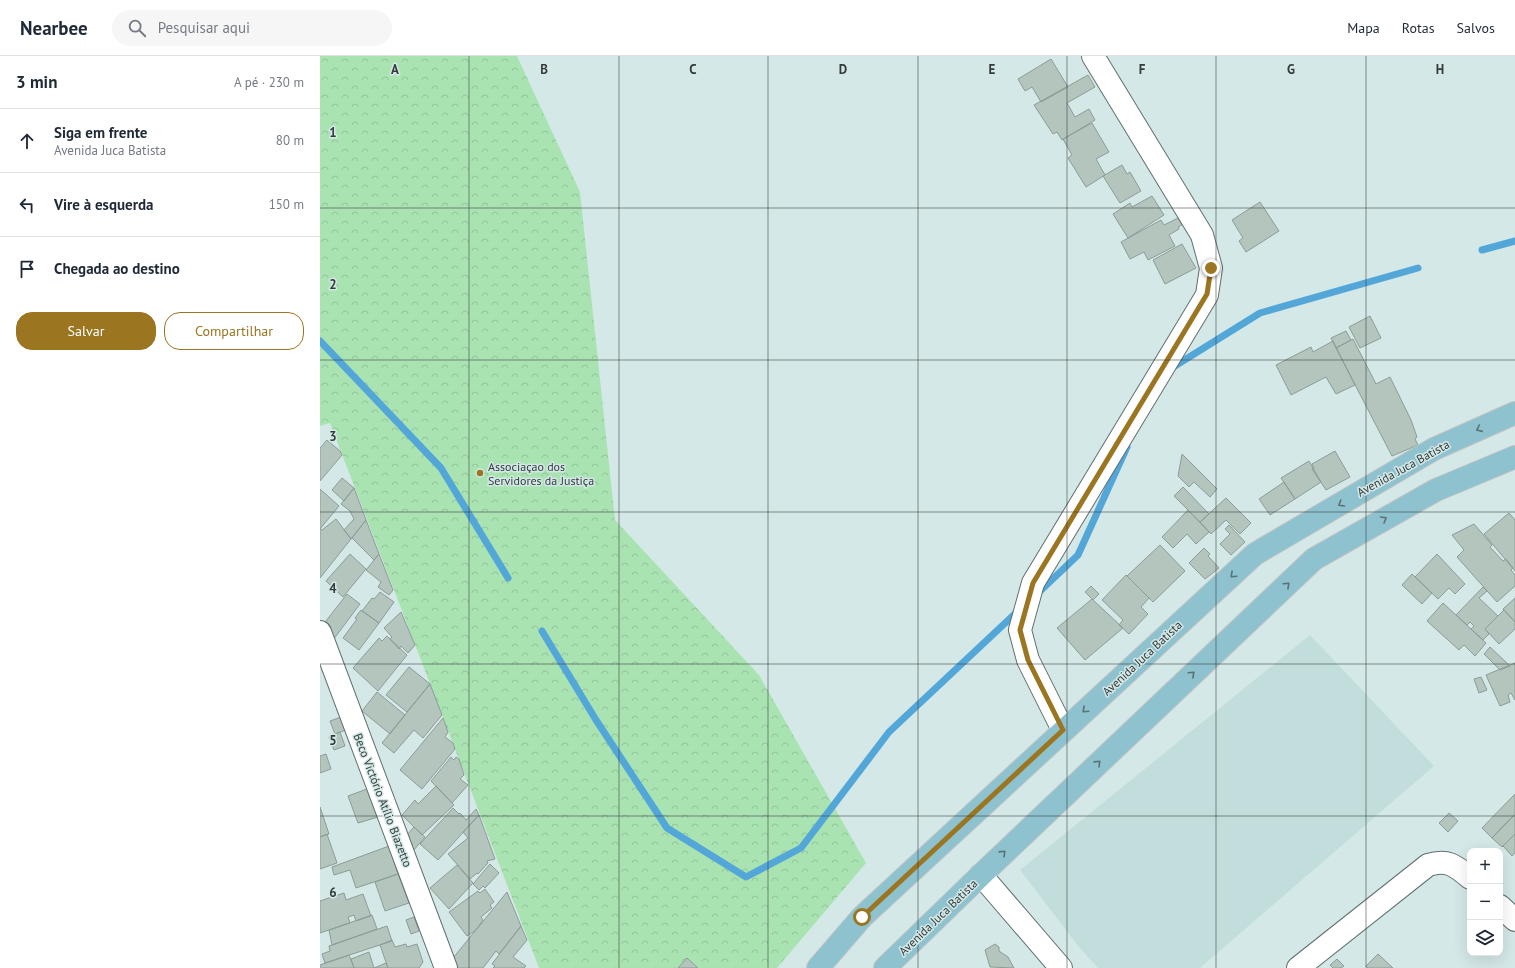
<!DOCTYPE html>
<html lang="pt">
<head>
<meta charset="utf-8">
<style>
  :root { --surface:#fff; --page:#f6f6f7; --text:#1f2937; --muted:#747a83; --line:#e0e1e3; --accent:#9c7521 }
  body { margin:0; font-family:"PT Sans",sans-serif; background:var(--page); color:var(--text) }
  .controls { position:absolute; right:12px; bottom:12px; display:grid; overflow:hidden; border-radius:8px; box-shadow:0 4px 16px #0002 }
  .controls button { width:36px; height:36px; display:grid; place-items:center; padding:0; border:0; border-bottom:1px solid var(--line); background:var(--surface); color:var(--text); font:20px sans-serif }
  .stop { position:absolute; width:12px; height:12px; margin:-9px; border:3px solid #9c7521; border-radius:50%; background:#fff }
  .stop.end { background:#9c7521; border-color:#fff; box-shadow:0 1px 4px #0008 }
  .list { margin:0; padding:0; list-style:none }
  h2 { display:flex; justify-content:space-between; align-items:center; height:52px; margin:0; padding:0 16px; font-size:17px }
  h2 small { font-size:13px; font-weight:400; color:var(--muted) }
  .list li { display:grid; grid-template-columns:26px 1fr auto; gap:12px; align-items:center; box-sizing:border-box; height:64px; padding:0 16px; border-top:1px solid var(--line) }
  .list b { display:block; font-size:15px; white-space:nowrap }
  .list p { margin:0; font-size:13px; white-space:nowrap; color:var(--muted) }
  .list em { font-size:13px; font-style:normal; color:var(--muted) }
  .actions { display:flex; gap:8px; padding:12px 16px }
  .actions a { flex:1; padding:9px 0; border:1px solid var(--accent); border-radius:16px; text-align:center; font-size:14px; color:var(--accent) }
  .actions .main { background:var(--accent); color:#fff }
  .icon { flex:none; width:22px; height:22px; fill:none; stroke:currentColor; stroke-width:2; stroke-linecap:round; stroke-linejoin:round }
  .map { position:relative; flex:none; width:1195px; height:912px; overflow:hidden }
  header { display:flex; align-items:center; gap:24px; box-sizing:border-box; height:56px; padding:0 20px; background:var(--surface); border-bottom:1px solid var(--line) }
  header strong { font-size:19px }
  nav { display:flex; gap:22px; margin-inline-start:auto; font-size:14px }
  .search { width:280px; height:36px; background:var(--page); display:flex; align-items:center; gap:10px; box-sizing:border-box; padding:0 14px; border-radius:22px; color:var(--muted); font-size:15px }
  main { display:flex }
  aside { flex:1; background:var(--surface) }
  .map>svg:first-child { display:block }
  .built { fill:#c1dedd }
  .park { fill:url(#park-crowns) }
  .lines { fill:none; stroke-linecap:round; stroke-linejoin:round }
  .stream { stroke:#53a6d8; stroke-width:7 }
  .building { fill:#b4c5be; stroke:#8c9c96 }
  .street-casing { stroke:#5f706f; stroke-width:24 }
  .secondary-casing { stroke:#5f706f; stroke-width:24 }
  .primary-casing { stroke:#c2c4c4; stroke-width:24 }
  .street { stroke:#fff; stroke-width:22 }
  .secondary { stroke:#fff; stroke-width:22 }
  .primary { stroke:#8ec2ce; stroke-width:22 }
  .oneway { stroke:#587276 }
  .route { stroke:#9c7521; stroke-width:5 }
  .grid { fill:none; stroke:#343c3b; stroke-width:1; stroke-opacity:0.55 }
  .poi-dot { fill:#9c7521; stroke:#d4e8e7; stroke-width:1.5 }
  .labels { text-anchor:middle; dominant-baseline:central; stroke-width:3; stroke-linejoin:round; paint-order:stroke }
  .poi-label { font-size:12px; fill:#343c3b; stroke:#d4e8e7; text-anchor:start }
  .street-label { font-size:12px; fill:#343c3b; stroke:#d4e8e7 }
  .grid-label { font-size:13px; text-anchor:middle; font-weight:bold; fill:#343c3b; stroke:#d4e8e7; stroke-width:3; stroke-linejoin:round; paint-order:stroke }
</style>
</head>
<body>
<header>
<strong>Nearbee</strong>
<div class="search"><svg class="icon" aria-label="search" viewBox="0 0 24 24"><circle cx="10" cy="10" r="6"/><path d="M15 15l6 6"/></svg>Pesquisar aqui</div>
<nav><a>Mapa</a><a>Rotas</a><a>Salvos</a></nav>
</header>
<main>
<aside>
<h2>3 min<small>A pé · 230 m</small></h2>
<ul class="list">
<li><svg class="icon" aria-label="ahead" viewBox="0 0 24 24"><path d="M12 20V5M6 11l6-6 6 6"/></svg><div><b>Siga em frente</b><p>Avenida Juca Batista</p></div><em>80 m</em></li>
<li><svg class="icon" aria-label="left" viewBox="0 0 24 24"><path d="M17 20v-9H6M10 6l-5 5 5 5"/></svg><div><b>Vire à esquerda</b></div><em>150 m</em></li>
<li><svg class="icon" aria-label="arrive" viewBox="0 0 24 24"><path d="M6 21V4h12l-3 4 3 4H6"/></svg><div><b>Chegada ao destino</b></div></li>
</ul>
<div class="actions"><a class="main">Salvar</a><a>Compartilhar</a></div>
</aside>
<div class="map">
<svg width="1195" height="912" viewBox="0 0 1195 912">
  <defs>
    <pattern id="park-crowns" width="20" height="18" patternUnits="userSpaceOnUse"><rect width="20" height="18" fill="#aae3b2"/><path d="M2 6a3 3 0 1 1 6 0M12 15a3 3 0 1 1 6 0" fill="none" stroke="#93c49a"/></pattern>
  </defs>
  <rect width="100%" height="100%" fill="#d4e8e7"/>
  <!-- built -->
  <path class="built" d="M990 579 1114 710 880 912H778L759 891 700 814Z"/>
  <!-- park -->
  <path class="park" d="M0 0H197L260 136 295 464 439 619 546 807 457 912H219L10 367 0 370Z"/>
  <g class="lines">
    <!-- stream -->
    <path class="stream" d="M1162 194 1195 185
      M0 285 121 412 188 522
      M850 313 940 257 1098 212
      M717 538 758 499 807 391
      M222 575 276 664 347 772 426 821 481 792 569 676 699 554"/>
  </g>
  <!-- building -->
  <path class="building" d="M731 3 748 31 721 46 712 31 705 35 698 23Z
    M768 19 775 31 747 47 755 61 769 53 775 64 742 84 737 76 733 78 714 49Z
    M772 67 789 96 776 103 785 119 766 131 748 102 752 99 743 83Z
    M802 109 807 118 810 116 821 135 800 147 783 120Z
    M832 140 844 159 808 182 793 158 810 147 812 151Z
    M940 146 959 175 926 196 919 185 923 182 912 164Z
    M858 162 862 169 858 171 859 173 849 179 855 190 828 204 824 196 810 203 801 186 841 164 844 169Z
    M862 188 876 212 845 228 833 204Z
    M1050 260 1061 282 1040 292 1029 271Z
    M1026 275 1031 284 1016 292 1011 282Z
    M1033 283 1056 328 1070 321 1091 364 1097 381 1095 383 1098 389 1072 400 1016 292Z
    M1013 285 1035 329 1016 338 1006 321 971 339 956 309 991 291 993 296Z
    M7 384 20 395 22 399 0 425V392Z
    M1015 395 1030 421 1006 434 992 413 994 412 992 408Z
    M862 398 897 433 890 441 874 426 869 431 858 420Z
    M989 405 1001 426 975 443 961 422Z
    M22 422 34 432 24 445 12 434Z
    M964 426 975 443 950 459 939 443Z
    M863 431 889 458 880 466 854 440Z
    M34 432 46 464 31 483 24 474 34 463 30 455 21 448Z
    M0 433 19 450 0 473Z
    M906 442 931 467 920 478 906 464 891 478 880 466Z
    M868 454 889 476 876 488 867 478 853 492 842 481Z
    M1189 457 1195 464V515L1164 478Z
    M16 463 31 483 0 522V473L2 474Z
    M46 464 59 498 54 504 32 482Z
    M1154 468 1172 489 1170 491 1183 505 1186 503 1193 512 1191 514 1195 519V530L1177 546 1137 501 1144 494 1132 479Z
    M909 469 925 486 911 499 900 488 910 478 905 473Z
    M840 489 865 515 833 546 807 520Z
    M884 492 890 498 888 500 899 512 885 523 869 507Z
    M30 498 46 513 23 541 6 525Z
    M59 498 73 534 69 539 58 531 61 526 46 514Z
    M1117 498 1145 528 1135 538 1129 532 1118 543 1095 521Z
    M1092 518 1112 537 1102 548 1082 529Z
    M806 519 829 542 821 551 828 558 809 578 799 569 803 564 782 544Z
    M771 530 779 538 773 544 765 536Z
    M1163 531 1167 535 1159 542 1178 560 1165 573 1169 578 1163 584 1151 573 1154 570 1150 566 1147 569 1136 559Z
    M60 536 74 546 59 567 42 555 52 542 54 543Z
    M27 538 40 548 13 584 6 565Z
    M1195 542V566L1183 553Z
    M772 543 803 572 765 604 737 572Z
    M1123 547 1166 587 1155 600 1144 589 1139 594 1107 565Z
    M41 554 59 567 39 594 23 582 37 563 35 562Z
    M1184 554 1195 566V573L1179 588 1165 573Z
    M81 556 95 589 88 597 81 590 79 593 70 583 72 581 64 572Z
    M67 580 87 599 58 635 33 612 59 582 62 585Z
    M1170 591 1189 609 1190 610 1180 614 1164 598Z
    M1195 607V644L1191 637 1188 639 1190 646 1180 650 1166 619Z
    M89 611 110 628 87 656 66 639Z
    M1161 621 1167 634 1159 637 1154 623Z
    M110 628 122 659 103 682 94 674 74 697 62 687Z
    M57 636 85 659 70 678 42 655Z
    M21 661 26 674 15 678 10 665Z
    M123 662 128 676 125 681 133 687 135 693 102 733 80 714Z
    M20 676 25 690 14 694 9 681Z
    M6 698 11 713 0 717V700Z
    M131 701 134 704 136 701 139 703 144 719 140 723 148 729 132 747 111 725Z
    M116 730 134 749 102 779 82 759 95 744 98 748Z
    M47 733 58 761 38 767 28 740Z
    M1195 738V758L1172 782 1162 772Z
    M0 751 9 778 0 781Z
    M133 752 139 758 140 757 146 764 156 753 159 759 118 804 100 788Z
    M1129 757 1138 765 1128 776 1119 767Z
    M1195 758V778L1182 791 1172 782Z
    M159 759 175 803 167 805 168 807 158 818 157 817 150 823 128 798 148 782 143 776Z
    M94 771 105 781 93 795 87 779Z
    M7 778 17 807 0 813V781Z
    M1195 778V797L1192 800 1183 790Z
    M69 790 78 818 36 832 30 814 14 819 12 811Z
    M170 808 179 817 165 832 163 830 159 834 153 828Z
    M137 809 153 827 129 853 110 832Z
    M78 818 89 847 65 855 55 826Z
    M165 833 174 846 170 849 172 852 161 861 163 864 156 874 147 880 129 856 158 835 160 837Z
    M187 836 201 870 179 898 176 895 163 912H137L133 902Z
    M24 837 26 844 43 838 51 860 36 865 34 859 28 861 30 867 0 877V845Z
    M52 859 57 873 12 889 9 874Z
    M94 861 99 875 91 878 86 864Z
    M67 870 72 885 5 907 2 898 10 895 9 890Z
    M201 870 207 884 193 901 206 910 204 912H173L175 910 172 908Z
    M72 884 75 891 86 888 87 891 97 888 103 906 99 912H68L60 889Z
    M675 888 679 891V895L688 901 694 912 670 911 665 894Z
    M49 896 54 912 66 907 68 912H34L31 903Z
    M1058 898 1073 912H1048L1046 910Z
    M29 899 34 912H0V909Z
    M367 902 378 912H358Z
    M1017 903 1024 910 1021 912H1013L1010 909Z"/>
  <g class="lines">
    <defs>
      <path id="street" d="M0 576 126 912
        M743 674 708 604 700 574 713 527 887 239 891 212 882 179 773 0"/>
      <path id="secondary" d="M661 819 741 912
        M1180 850 1195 864
        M978 912 1108 809C1127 803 1135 809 1150 822"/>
      <path id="primary" d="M498 912 542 861 935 498 1114 393 1195 357
        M565 912 661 819 994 503 1116 434 1195 401"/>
    </defs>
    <!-- street casing -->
    <use href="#street" class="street-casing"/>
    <!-- secondary casing -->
    <use href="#secondary" class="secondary-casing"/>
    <!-- primary casing -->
    <use href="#primary" class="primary-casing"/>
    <!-- street -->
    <use href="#street" class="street"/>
    <!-- secondary -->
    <use href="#secondary" class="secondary"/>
    <!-- primary -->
    <use href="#primary" class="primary"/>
  </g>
  <!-- one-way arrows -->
  <defs><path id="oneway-chevron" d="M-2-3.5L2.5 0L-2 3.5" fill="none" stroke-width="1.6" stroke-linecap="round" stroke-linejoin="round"/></defs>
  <g class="oneway">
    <use href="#oneway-chevron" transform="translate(1159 373) rotate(156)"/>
    <use href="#oneway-chevron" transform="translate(1021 448) rotate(149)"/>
    <use href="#oneway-chevron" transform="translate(1064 463) rotate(-30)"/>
    <use href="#oneway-chevron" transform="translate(913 519) rotate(137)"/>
    <use href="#oneway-chevron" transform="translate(967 529) rotate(-43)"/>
    <use href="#oneway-chevron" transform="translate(872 618) rotate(-43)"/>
    <use href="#oneway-chevron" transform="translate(765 654) rotate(137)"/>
    <use href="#oneway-chevron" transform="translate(778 707) rotate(-44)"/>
    <use href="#oneway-chevron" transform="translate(683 797) rotate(-44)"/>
  </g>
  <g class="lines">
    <!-- route -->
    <path class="route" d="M542 861 743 674 708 604 700 574 713 527 887 238 891 212"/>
  </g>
  <!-- grid -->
  <path class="grid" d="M149 0V912M299 0V912M448 0V912M598 0V912M747 0V912M896 0V912M1046 0V912M0 152H1195M0 304H1195M0 456H1195M0 608H1195M0 760H1195"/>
  <!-- markers -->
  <circle class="poi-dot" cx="160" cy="417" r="4"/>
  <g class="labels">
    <!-- poi labels -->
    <g class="poi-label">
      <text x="168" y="410">Associaçao dos<tspan x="168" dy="14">Servidores da Justiça</tspan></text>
    </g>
    <!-- street labels -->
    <g class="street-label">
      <text transform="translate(1083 412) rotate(-29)">Avenida Juca Batista</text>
      <text transform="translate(822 602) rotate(-43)">Avenida Juca Batista</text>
      <text transform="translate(63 744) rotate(69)">Beco Victório Atílio Biazetto</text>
      <text transform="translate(618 861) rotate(-44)">Avenida Juca Batista</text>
    </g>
  </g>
  <g class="grid-label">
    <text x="75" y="18">A</text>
    <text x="224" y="18">B</text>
    <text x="373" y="18">C</text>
    <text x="523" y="18">D</text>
    <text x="672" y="18">E</text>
    <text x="822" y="18">F</text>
    <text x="971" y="18">G</text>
    <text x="1120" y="18">H</text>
    <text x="13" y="81">1</text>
    <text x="13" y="233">2</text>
    <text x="13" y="385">3</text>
    <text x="13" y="537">4</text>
    <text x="13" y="689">5</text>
    <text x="13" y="841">6</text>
  </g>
</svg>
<div class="controls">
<button>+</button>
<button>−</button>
<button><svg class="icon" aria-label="layers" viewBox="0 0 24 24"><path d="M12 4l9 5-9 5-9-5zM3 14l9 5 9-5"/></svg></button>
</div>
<div class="stop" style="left:542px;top:861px"></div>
<div class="stop end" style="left:891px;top:212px"></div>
</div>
</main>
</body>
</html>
